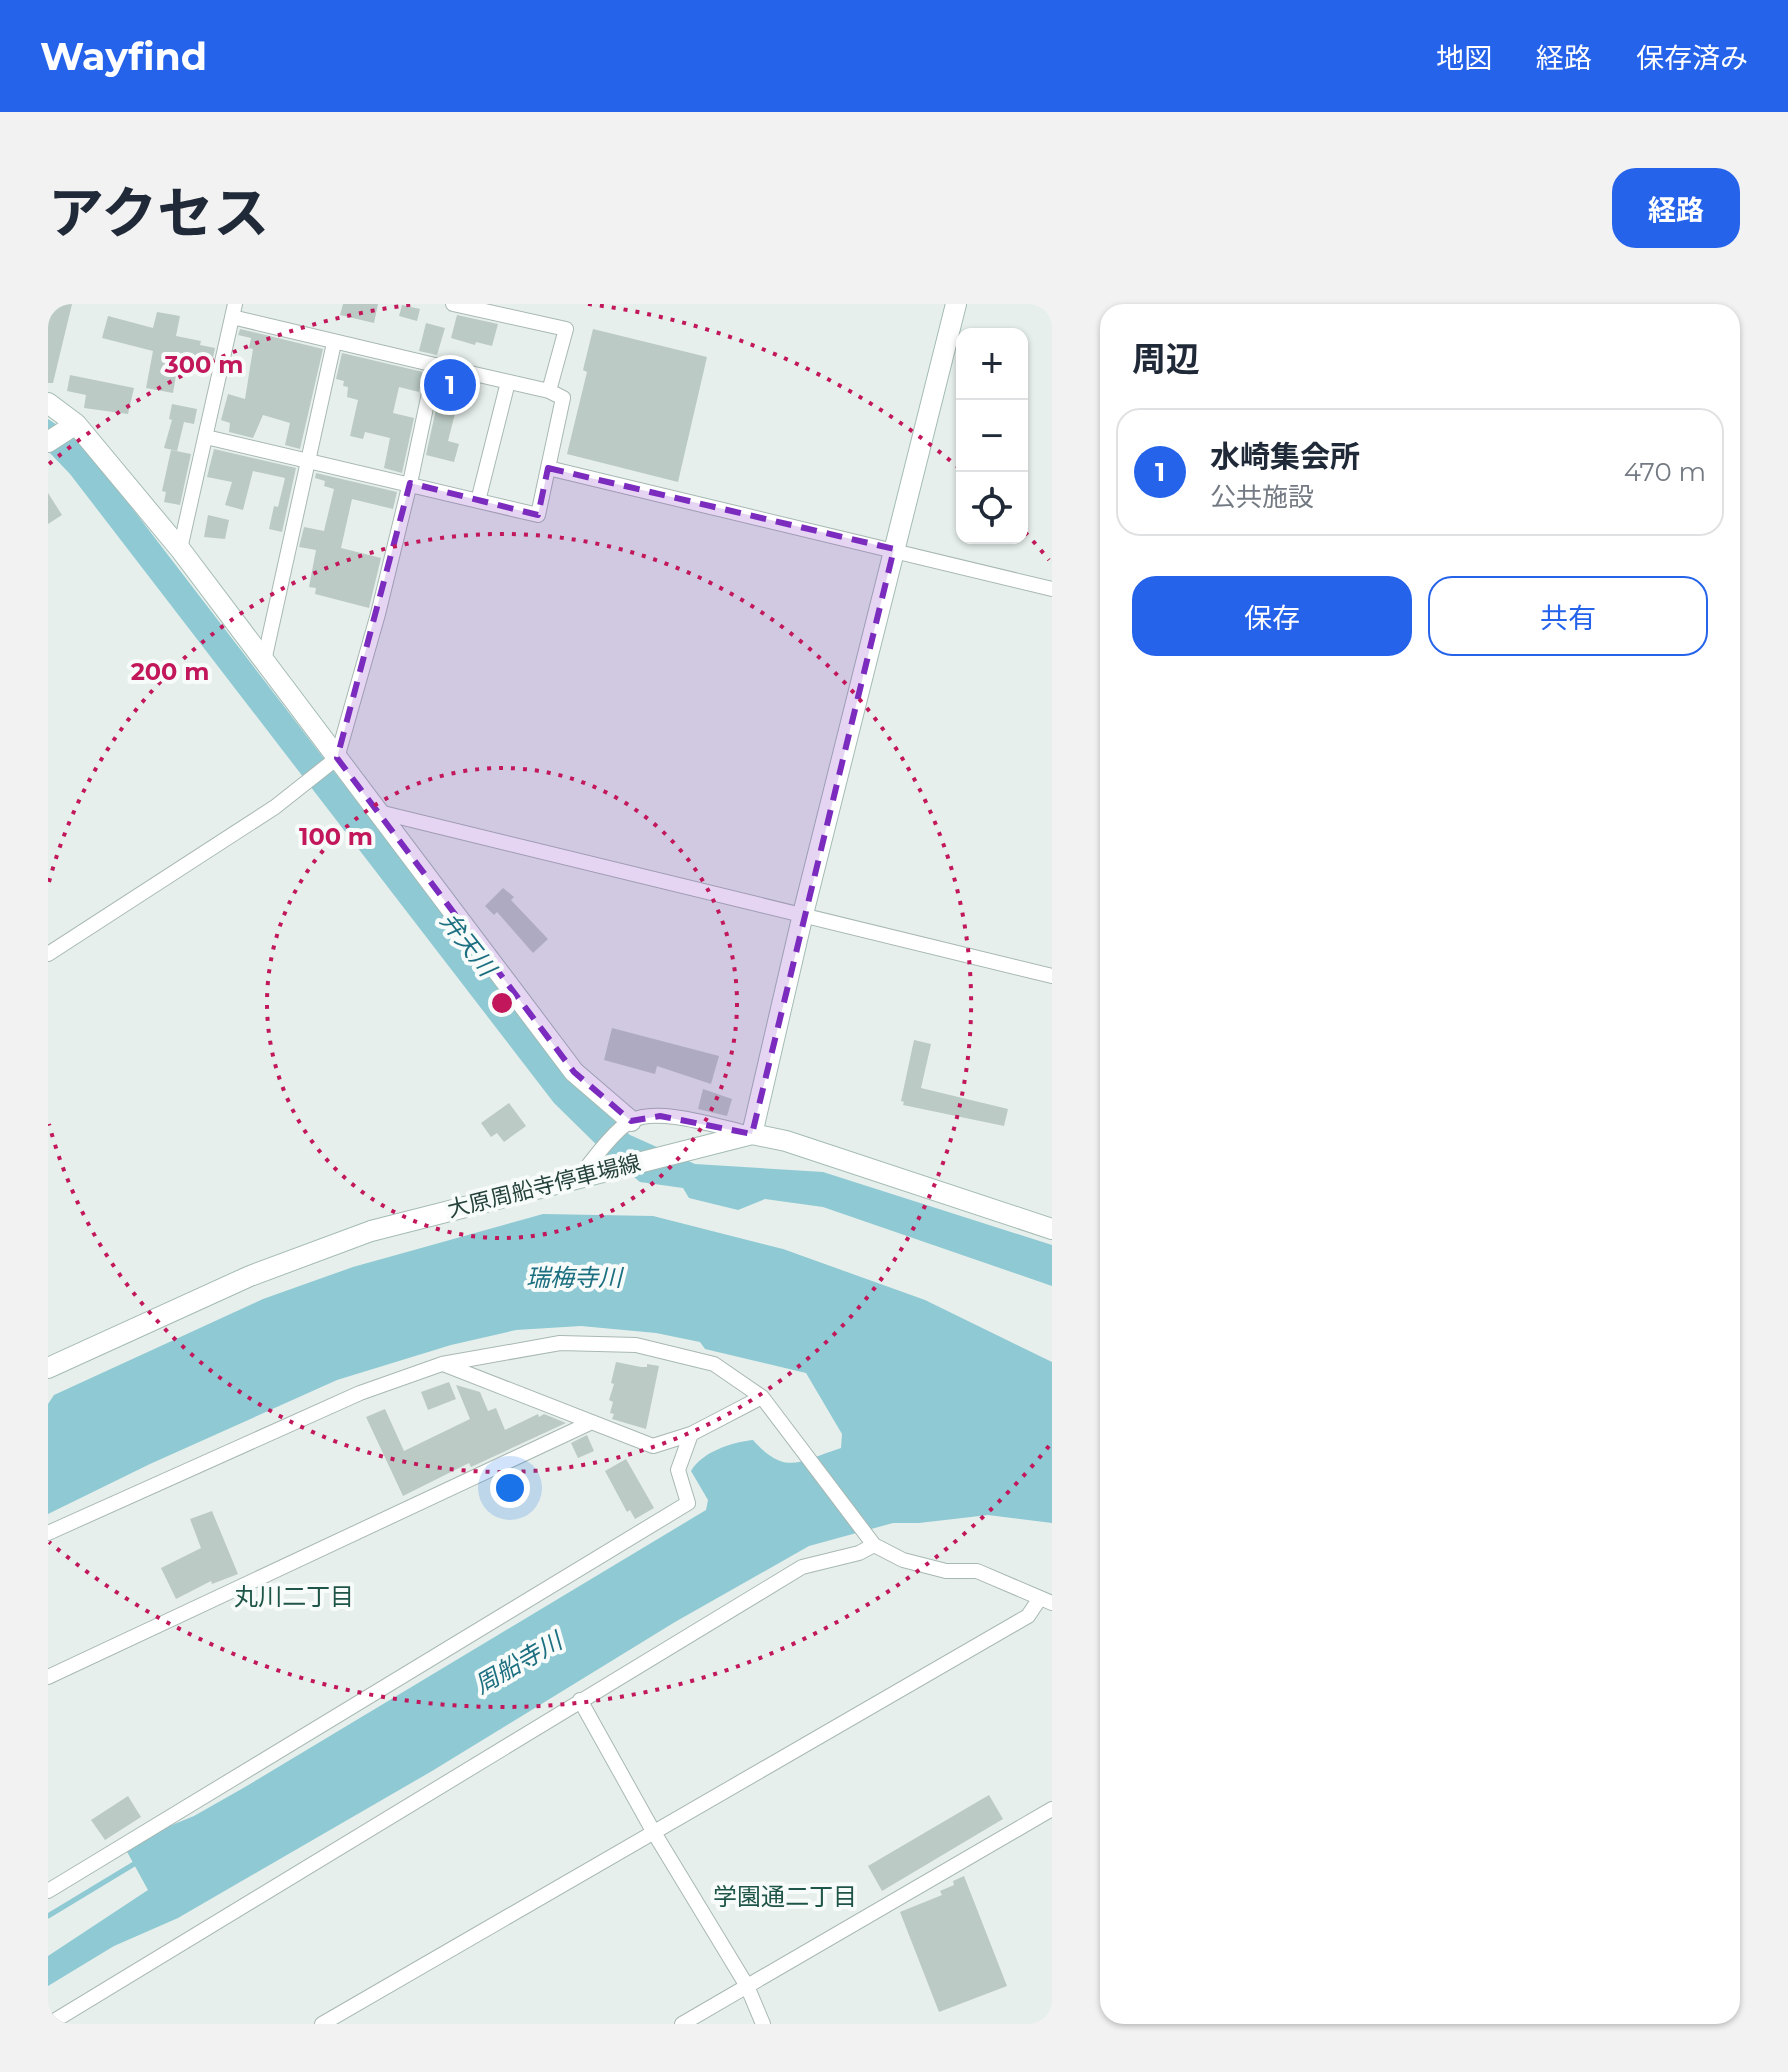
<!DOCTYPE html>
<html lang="ja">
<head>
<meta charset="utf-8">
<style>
  :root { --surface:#fff; --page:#f2f2f3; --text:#1f2937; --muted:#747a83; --line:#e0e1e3; --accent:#2563eb }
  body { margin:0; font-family:Montserrat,"Noto Sans JP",sans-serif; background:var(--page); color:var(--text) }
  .controls { position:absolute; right:24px; top:24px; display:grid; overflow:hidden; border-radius:16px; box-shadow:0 2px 6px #0004 }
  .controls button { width:72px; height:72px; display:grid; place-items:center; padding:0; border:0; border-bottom:2px solid var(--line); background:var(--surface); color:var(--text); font:40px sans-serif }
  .you { position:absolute; left:462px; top:1184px; width:28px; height:28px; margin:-20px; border:6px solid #fff; border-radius:50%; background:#1a73e8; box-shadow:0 0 0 12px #1a73e833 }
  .badge { display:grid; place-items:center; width:52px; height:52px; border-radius:50%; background:var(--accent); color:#fff; font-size:26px; font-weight:700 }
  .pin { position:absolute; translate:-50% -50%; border:4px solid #fff; box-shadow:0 2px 8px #0006 }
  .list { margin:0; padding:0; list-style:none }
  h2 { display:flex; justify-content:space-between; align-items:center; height:104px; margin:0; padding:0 32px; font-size:34px }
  h2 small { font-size:26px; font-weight:400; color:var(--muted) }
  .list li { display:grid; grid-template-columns:52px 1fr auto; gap:24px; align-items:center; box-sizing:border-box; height:128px; margin:0 16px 16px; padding:0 16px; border:2px solid var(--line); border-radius:24px }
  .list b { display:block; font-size:30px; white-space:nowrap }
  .list p { margin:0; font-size:26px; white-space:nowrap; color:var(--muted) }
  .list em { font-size:26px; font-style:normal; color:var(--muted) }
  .actions { display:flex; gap:16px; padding:24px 32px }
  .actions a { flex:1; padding:18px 0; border:2px solid var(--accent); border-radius:24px; text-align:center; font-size:28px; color:var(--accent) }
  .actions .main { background:var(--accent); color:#fff }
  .icon { flex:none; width:44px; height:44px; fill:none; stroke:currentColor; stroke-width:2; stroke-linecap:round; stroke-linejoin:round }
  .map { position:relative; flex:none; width:1004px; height:1720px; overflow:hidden; border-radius:24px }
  header { display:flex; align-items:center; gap:48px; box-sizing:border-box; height:112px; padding:0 40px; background:var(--accent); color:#fff }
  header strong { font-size:38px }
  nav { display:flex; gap:44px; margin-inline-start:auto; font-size:28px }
  .intro { display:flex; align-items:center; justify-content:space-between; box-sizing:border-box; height:192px; padding:0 48px }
  h1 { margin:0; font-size:56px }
  .button { padding:20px 36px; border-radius:24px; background:var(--accent); color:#fff; font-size:28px; font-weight:700 }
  main { display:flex; gap:48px; padding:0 48px }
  aside { flex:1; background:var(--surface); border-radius:24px; box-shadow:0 2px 6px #0004 }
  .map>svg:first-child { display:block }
  .water { fill:#8ec9d4 }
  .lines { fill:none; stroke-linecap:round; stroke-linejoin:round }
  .stream { stroke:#8ec9d4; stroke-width:5 }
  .building { fill:#bbcac4 }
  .street-casing { stroke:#a8b8b2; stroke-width:16 }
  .secondary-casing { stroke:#a4bbb3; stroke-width:22 }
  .street { stroke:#fff; stroke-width:14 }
  .secondary { stroke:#fff; stroke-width:20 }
  .marked { fill:#7b2cbf; fill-opacity:0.2; stroke:#7b2cbf; stroke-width:6; stroke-dasharray:16 10; stroke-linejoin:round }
  .ring { fill:none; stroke:#c2185b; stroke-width:4; stroke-dasharray:4 8 }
  .labels { text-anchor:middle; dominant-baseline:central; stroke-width:8; stroke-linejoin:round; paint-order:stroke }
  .street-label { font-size:22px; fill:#24423a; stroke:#f7fbf9 }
  .water-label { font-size:24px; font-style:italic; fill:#1c6f80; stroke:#f7fbf9 }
  .neighbourhood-label { font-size:24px; fill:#1f5548; stroke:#f7fbf9 }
  .centre { fill:#c2185b; stroke:#f7fbf9; stroke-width:4 }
  .ring-label { font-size:24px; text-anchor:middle; font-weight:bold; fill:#c2185b; stroke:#f7fbf9; stroke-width:8; stroke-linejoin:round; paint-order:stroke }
</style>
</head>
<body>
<header>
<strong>Wayfind</strong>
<nav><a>地図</a><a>経路</a><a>保存済み</a></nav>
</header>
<div class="intro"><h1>アクセス</h1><a class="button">経路</a></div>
<main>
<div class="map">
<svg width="1004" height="1720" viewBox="0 0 1004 1720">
  <rect width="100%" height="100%" fill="#e6efeb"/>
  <!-- water -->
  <path class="water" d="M0 115 31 135 524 778 582 831 647 860 775 868 1004 941V982L775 903 717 895 690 906 641 894 635 884 592 878 560 852 506 799 22 170 0 147Z
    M495 910 605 912 735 945 877 996 1004 1058V1219L940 1211 871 1219H845L761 1242 627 1318 384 1467 130 1614 66 1642 0 1682V1652L100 1586 77 1544 102 1530 146 1512 197 1483 658 1206 660 1196 643 1167C654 1148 684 1138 705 1136 738 1173 752 1157 793 1144L794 1130 758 1069 657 1045 652 1038 608 1029 533 1022 468 1026 403 1041 289 1076 102 1160 0 1210V1100L6 1091 215 995 305 963Z"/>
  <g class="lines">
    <!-- stream -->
    <path class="stream" d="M0 1612 91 1557"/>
  </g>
  <!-- building -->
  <path class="building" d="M0 0H24L5 79H0Z
    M295 0H330L326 19 292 11Z
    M354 1 372 5 369 17 351 12Z
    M109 8 132 12 128 32 153 37 152 41 167 44 162 68 159 67 158 71 129 65 125 89 98 84 105 47 54 34 60 12 105 24Z
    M409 11 450 20 444 42 428 38 427 41 403 34Z
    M378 19 397 24 389 51 371 47Z
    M192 25 275 45 252 145 237 141 242 119 215 111 205 134 181 128 182 119 173 116 180 90 197 95 205 45 201 44 203 34 190 31Z
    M545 25 659 53 630 178 519 150 539 68 535 66Z
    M294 49 375 68 371 88 351 83 345 109 366 114 354 169 336 164 342 134 317 128 315 135 302 132 310 96 299 93 300 83 295 82 296 77 288 75Z
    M22 71 86 84 80 110 36 104 38 91 19 87Z
    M395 73 415 78 400 137 411 140 406 158 378 151Z
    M124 100 149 105 146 120 136 118 129 147 116 144 124 116 121 115Z
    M166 145 248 164 234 228 221 225 226 202 230 203 237 174 205 167 195 206 177 201 184 178 159 173Z
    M123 146 143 150 132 201 116 198 118 188 114 187Z
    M268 169 349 188 345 205 304 195 293 244 333 254 321 304 267 290 268 284 261 283 268 246 251 243 256 223 276 227 286 185 276 182 277 177 267 174Z
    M0 189 14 211 0 220Z
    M160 211 181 216 177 235 156 233Z
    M455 584 466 593 463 596 500 635 485 649 449 608 446 611 437 602Z
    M564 724 671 752 663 780 609 762 607 770 556 756Z
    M866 736 883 740 873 784 960 805 956 822 855 801 856 798 853 797Z
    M655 785 684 795 679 812 650 805Z
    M461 799 478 822 456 838 449 829 443 833 433 819Z
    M568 1058 593 1063H599V1060L611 1062 598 1125 564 1115 566 1110 562 1109 565 1098 561 1096 566 1080 563 1079Z
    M401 1078 408 1095 380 1106 373 1088Z
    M408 1081 432 1088 440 1107 448 1104 457 1126 490 1110 491 1113 496 1110 518 1119 423 1163 421 1159 355 1192 318 1113 337 1105 356 1147 422 1115Z
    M539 1131 546 1147 530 1154 523 1139Z
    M578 1155 606 1204 587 1215 582 1206 579 1208 557 1167Z
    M164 1207 190 1270 164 1280 163 1277 128 1295 113 1264 153 1244 142 1215Z
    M941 1491 955 1515 834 1587 820 1562Z
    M80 1492 93 1513 57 1536 43 1516Z
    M916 1572 959 1682 891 1708 852 1608 894 1591 892 1587 906 1581 905 1577Z"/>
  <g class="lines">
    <defs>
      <path id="street" d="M405 0 518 25 501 87
        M184 13 387 61
        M158 133 490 211 500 164
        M430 197 460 78
        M132 245 187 0
        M216 357 286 39
        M331 508 1004 672
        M0 650 227 503 289 454 330 310 362 179 387 61 501 87 515 94 500 164 1004 285
        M532 872C543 858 567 825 583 817 609 802 671 823 699 829
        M395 1060 605 1142 643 1130 714 1093
        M0 1229 312 1089 394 1060 512 1039 588 1041 666 1060 714 1093 826 1241 855 1256 898 1267H929L1004 1299
        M0 1373 544 1118
        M532 1396 605 1527 699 1682 715 1720
        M0 1587 640 1199 630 1166 643 1130
        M1 1720 754 1263 811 1249 826 1241
        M274 1720 980 1312 992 1294
        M634 1720 1004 1505"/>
      <path id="secondary" d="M0 99 28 120 132 245 526 768 583 817
        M0 138 28 120
        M704 830 755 610 908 0
        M0 1064 202 972 323 927 704 830 738 837 1004 925"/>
    </defs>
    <!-- street casing -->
    <use href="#street" class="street-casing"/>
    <!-- secondary casing -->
    <use href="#secondary" class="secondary-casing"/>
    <!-- street -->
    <use href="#street" class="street"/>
    <!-- secondary -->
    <use href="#secondary" class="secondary"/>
  </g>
  <!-- marked area -->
  <path class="marked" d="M500 164 846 245 704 830 612 812 583 817 526 768 289 454 362 179 490 211Z"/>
  <!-- distance rings -->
  <g class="ring">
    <circle cx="454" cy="699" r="235"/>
    <path d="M1 578A469 469 0 1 1 1 820"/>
    <path d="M1001 1142A704 704 0 0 1 1 1238M1 160A704 704 0 0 1 368 0M540 0A704 704 0 0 1 911 164M977 228A704 704 0 0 1 1001 256"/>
  </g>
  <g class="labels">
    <!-- street labels -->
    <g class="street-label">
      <text transform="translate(496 882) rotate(-14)">大原周船寺停車場線</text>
    </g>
    <!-- water labels -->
    <g class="water-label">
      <text transform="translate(420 640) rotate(52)">弁天川</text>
      <text x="526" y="973">瑞梅寺川</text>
      <text transform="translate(470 1359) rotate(-30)">周船寺川</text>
    </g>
    <!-- neighbourhood labels -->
    <g class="neighbourhood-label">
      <text x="246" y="1292">丸川二丁目</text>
      <text x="737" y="1592">学園通二丁目</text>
    </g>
  </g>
  <circle cx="454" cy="699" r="12" class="centre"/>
  <g class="ring-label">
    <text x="156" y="69">300 m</text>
    <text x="122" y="376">200 m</text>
    <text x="288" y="541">100 m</text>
  </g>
</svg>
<div class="controls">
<button>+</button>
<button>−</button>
<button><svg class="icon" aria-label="locate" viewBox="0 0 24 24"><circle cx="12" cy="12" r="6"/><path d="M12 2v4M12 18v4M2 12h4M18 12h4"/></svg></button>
</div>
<div class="you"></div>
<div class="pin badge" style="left:402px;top:81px">1</div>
</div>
<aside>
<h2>周辺<small></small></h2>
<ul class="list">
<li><span class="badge">1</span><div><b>水崎集会所</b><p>公共施設</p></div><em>470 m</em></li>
</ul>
<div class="actions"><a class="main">保存</a><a>共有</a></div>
</aside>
</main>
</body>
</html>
